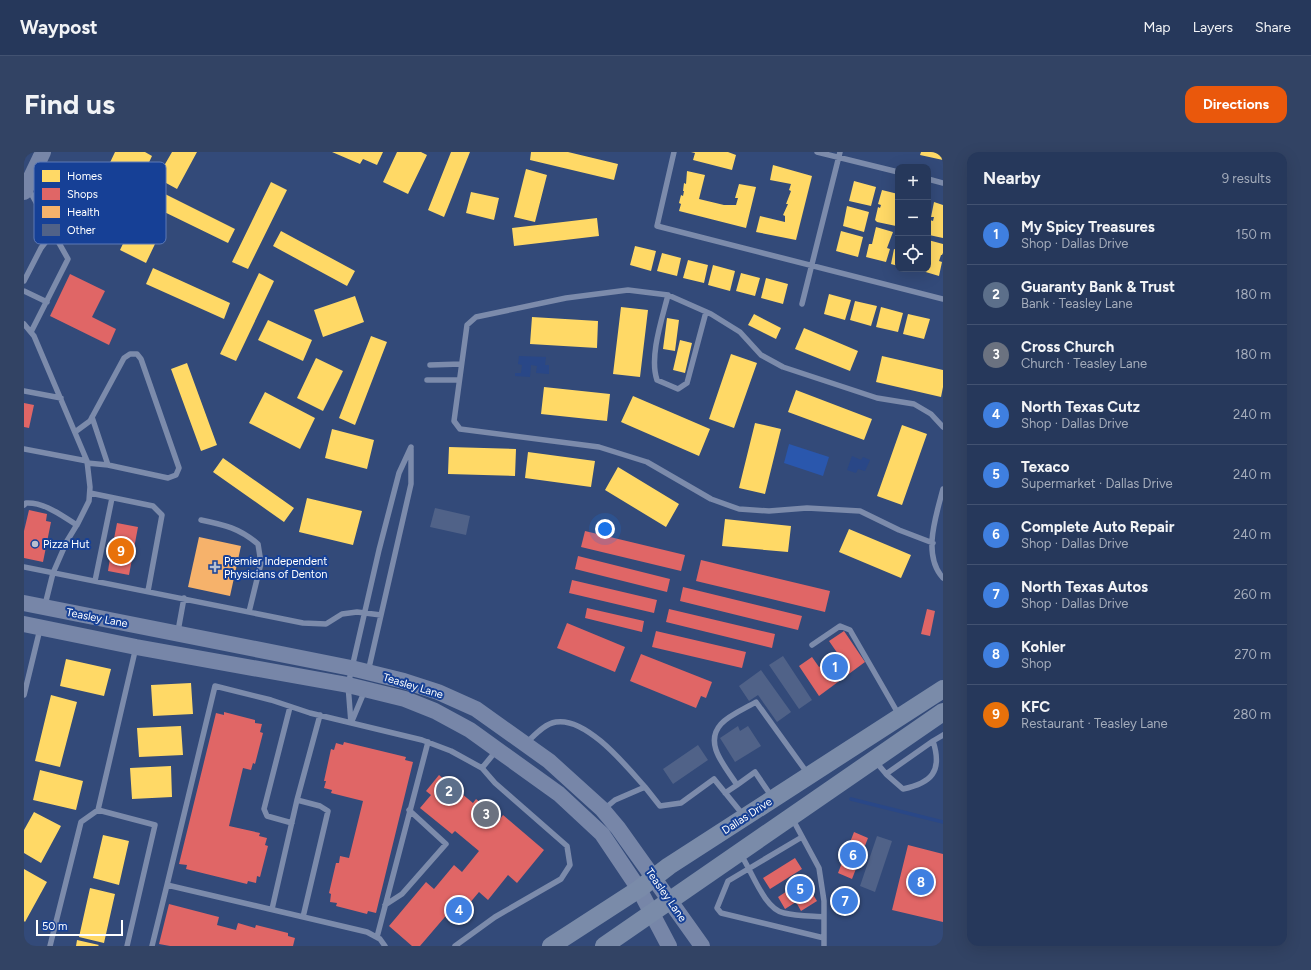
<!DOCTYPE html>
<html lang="en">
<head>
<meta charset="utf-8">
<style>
  :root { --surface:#26385b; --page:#324364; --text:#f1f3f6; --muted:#a4acbb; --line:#425271; --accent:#ea580c }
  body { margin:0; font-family:Figtree,sans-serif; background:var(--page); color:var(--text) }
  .controls { position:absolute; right:12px; top:12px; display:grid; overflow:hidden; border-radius:8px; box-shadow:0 4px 16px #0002 }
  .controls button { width:36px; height:36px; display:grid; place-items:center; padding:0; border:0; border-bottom:1px solid var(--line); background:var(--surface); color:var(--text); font:20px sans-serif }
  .scale { position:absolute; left:12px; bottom:10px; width:87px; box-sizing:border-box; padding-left:4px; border:2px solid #fff; border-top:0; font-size:11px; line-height:14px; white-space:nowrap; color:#fff; -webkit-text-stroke:3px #164096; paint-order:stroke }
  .you { position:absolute; left:581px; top:377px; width:14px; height:14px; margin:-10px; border:3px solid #fff; border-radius:50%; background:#1a73e8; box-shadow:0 0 0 6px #1a73e833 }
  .badge { display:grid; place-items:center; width:26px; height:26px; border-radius:50%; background:var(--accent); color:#fff; font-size:13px; font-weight:700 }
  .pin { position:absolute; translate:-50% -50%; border:2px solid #fff; box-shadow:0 1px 4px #0006 }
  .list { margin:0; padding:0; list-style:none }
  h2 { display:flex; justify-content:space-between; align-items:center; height:52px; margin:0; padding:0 16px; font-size:17px }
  h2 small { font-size:13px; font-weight:400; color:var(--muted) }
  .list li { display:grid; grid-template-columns:26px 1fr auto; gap:12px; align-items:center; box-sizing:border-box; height:60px; padding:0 16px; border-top:1px solid var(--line) }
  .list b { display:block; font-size:15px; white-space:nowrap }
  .list p { margin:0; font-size:13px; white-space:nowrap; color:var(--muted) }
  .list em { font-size:13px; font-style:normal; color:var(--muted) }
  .icon { flex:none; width:22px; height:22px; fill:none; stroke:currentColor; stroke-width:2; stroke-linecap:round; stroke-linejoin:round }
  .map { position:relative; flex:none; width:919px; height:794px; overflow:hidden; border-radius:12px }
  header { display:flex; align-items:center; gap:24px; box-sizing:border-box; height:56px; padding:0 20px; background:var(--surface); border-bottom:1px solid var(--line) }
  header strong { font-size:19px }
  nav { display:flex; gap:22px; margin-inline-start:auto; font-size:14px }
  .intro { display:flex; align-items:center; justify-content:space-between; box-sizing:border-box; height:96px; padding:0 24px }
  h1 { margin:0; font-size:28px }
  .button { padding:10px 18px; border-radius:12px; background:var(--accent); color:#fff; font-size:14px; font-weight:700 }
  main { display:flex; gap:24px; padding:0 24px }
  aside { flex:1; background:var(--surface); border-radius:12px; box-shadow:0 4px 16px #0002 }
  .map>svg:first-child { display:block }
  .green { fill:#2a57ad }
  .water { fill:#294787 }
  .homes { fill:#ffd966 }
  .shops { fill:#e06666 }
  .health { fill:#f6b26b }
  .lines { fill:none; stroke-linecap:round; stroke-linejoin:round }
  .stream { stroke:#294787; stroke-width:3.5 }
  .building { fill:#506288 }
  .lane { stroke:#7c8bab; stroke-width:5.5 }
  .secondary { stroke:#7786a8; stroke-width:16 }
  .primary { stroke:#7a8ba9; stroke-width:18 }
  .poi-dot { fill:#b8c0d0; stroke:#164096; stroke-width:1.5 }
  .labels { text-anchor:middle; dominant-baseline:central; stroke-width:4; stroke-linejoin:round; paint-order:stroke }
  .poi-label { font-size:11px; fill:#fff; stroke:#164096; text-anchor:start }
  .street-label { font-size:11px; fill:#fff; stroke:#164096 }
  .key { fill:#164096; stroke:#5c79b6; stroke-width:1 }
  .key-label { font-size:11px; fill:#fff }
</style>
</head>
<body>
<header>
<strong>Waypost</strong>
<nav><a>Map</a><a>Layers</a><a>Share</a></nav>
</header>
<div class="intro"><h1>Find us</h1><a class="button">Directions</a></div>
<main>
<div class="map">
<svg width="919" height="794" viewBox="0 0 919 794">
  <rect width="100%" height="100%" fill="#334a79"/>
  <!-- green -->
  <path class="green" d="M765 292 805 305 799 324 760 311Z"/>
  <!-- water -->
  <path class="water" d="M495 204 522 205 521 213H525V222L512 221 513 214 507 213 506 225 491 224V221H497L498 213 494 212Z
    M828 304 837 308 839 305 846 308 841 319 834 317 832 321 823 318Z"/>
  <!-- homes -->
  <path class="homes" d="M91 0H121L128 4 104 55 72 40Z
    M148 0H173L153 37 133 26Z
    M308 0H359L353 13 339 7 336 12Z
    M373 0H397L403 3 384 42 359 30Z
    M427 0H446L420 65 404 58Z
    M507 0H544L594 12 590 28 506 8Z
    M667 0H704L712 3 708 18 669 8 671 1Z
    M897 0H919V8L896 3Z
    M749 13 788 24 772 88 732 80 736 64 761 70V64L759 63 764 52H762L767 39 765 38 767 32 746 28Z
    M502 17 523 23 511 70 490 65Z
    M663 19 681 23 675 47 700 53H712L714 46H711L715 32 732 35 722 76 655 59 657 52 655 51 657 43 659 44 660 39H659L660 31 662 32Z
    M830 29 852 35 847 54 825 49Z
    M247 30 263 38 224 117 208 110Z
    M858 38 874 42 872 74 853 70 851 68 854 55 856 56 857 53 854 52Z
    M135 39 211 77 204 91 128 54Z
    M447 40 475 46 470 68 442 61Z
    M904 49 907 50 905 60H904Z
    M910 50 919 53V86L905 83 904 81 906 68 909 69 910 65H907Z
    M823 54 845 60 840 80 819 74Z
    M114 60 140 73 122 111 96 98Z
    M573 66 575 84 490 94 488 76Z
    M852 75 869 80 863 96 866 97 862 110 842 105 845 92H848Z
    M257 79 331 119 323 134 249 94Z
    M817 79 839 85 834 105 812 99Z
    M904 88 919 92V101L918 103H917L915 109 918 110 915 124 895 118 904 117Z
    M611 94 632 99 627 119 606 113Z
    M870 97 874 98V114L867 112Z
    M638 101 657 106 653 124 633 119Z
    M664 108 684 113 680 131 659 126Z
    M689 113 711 119 706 139 684 133Z
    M129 116 206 151 200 167 122 132Z
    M235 121 250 129 212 209 196 202Z
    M717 121 736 126 731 144 712 139Z
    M742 126 764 132 759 152 737 146Z
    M805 142 827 148 821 168 800 162Z
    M331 144 340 170 299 185 290 158Z
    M831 149 853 154 847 174 826 168Z
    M597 155 624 158 616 225 589 222Z
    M857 155 879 161 874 180 852 175Z
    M730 162 757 176 752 187 724 173Z
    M884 162 906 167 900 187 879 182Z
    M508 165 574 169 573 196 506 192Z
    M643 166 655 168 651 199 639 197Z
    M244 168 288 188 279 209 234 188Z
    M780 176 834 199 826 219 771 197Z
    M347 184 363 190 331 273 315 266Z
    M656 188 668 191 661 221 649 218Z
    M707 202 733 211 710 276 685 267Z
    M858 204 919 218V235L917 245 852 230Z
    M292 206 319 219 299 259 273 246Z
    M163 211 193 293 177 299 147 217Z
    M520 235 586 242 583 269 517 262Z
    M772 238 848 267 840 288 764 260Z
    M241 240 291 266 276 297 225 271Z
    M609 244 686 277 675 304 597 270Z
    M731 271 757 277 741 342 715 336Z
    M878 273 903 282 878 353 853 344Z
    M308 277 350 288 343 317 301 306Z
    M425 295 492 297 491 324 424 322Z
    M504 300 571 309 567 335 501 326Z
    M199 306 270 356 260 370 189 320Z
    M594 315 655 352 642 375 581 338Z
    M283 346 338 359 329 393 275 380Z
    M701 367 767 374 764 400 698 394Z
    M825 377 887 403 877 426 815 400Z
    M42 507 87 517 80 544 36 534Z
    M167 531 169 562 129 564 127 533Z
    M27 543 53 550 36 615 11 609Z
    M157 574 159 603 115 605 113 576Z
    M147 614 148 645 108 647 106 616Z
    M16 618 59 629 52 658 9 648Z
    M10 660 37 674 17 711 0 701V678Z
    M79 683 105 689 95 733 69 726Z
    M0 717 23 730 1 770 0 769Z
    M66 736 91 742 80 791 55 785Z
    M53 788 75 793 74 794H52Z"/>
  <!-- shops -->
  <path class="shops" d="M46 122 81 139 68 165 92 177 85 193 26 164Z
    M0 251 10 253 5 276 0 275Z
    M5 358 23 362 22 369 27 370 19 410 0 406V379Z
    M93 371 114 375 105 423 84 419 86 406 83 405 86 392H89Z
    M561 379 661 403 657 419 557 395Z
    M554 404 646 427 643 440 551 417Z
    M677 408 806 439 801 460 672 429Z
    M548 428 633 448 630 461 545 441Z
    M659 435 778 464 774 478 656 449Z
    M563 456 620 469 618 480 561 466Z
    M645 457 751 482 748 496 642 470Z
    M903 457 911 459 906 484 897 482Z
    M543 471 601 495 591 520 533 496Z
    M632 479 722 500 718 516 628 495Z
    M820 479 841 510 795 544 775 514 788 505 795 515 814 502 805 489Z
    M617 502 688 530 682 546 677 544 672 556 606 529Z
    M200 560 231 568V571L238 572 236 580 239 581 231 612 229 611 227 618 219 616 205 674 236 681 235 684 243 686 241 693 244 694 236 725 233 724 232 731 224 729 223 732 162 717 163 713 155 712 192 561 200 563Z
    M320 590 382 605 381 608 389 610 352 761 344 759 343 762 312 754 313 751 306 750 307 742 305 741 312 711H315L316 704 325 706 339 649 307 641 308 638 300 636 302 629H300L307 597 310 598 312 591 319 593Z
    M415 623 449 651 452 647 476 667 479 663 520 698 493 731 484 723 464 748 455 740 434 765 426 759 396 794H388L365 774 402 730 410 737 430 713 438 720 455 699 431 679 428 682 396 656 407 643 402 639Z
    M830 680 844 686 828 727 814 721Z
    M884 693 919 702V770L868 758Z
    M771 706 778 717 746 737 739 726Z
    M780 728 793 749 777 759 772 750 761 757 754 745Z
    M820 740 827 742 822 759 816 757Z
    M145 752 195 765 193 773 212 778 214 771 231 776 232 773 264 781V784L271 786 269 794H146L135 792Z"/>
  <!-- health -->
  <path class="health" d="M175 385 217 394 206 444 164 435Z"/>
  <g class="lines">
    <!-- stream -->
    <path class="stream" d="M827 647 919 670"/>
  </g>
  <!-- building -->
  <path class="building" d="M411 356 446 364 442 383 406 375Z
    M759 504 788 548 775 557 745 513Z
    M737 518 767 560 753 570 734 543 725 549 715 534Z
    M714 574 716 579 724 574 737 594 711 610 696 586Z
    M674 593 684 608 649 632 639 617Z
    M853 684 868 689 851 740 836 734Z"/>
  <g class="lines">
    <!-- lane -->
    <path class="lane" d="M650 0 633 74 919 147
      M793 0 874 20
      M904 27 919 31
      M4 36 44 107 7 180
      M0 129 17 96 30 79
      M0 139 23 150
      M644 143C638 167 625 205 633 228L654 237 663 231 682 160
      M778 152 816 0
      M0 172 10 184 63 309 66 335 65 349 54 371 43 389 29 421 21 453
      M406 213 437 212
      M403 228H435
      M0 239 37 246
      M68 265 84 313
      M51 280 66 269 100 206 106 202H113L117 207 155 316 152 323 144 326 84 313 63 311
      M0 297 63 309
      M919 337C912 364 898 403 919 426
      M66 341 129 354 138 363 124 439
      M0 353 2 351C21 350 38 364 53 373
      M177 368C201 373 215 376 234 392L237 411 225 460
      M909 391 875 378 836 359 783 356 745 359 715 357 687 347 623 310 575 295 436 277 430 269 443 173 452 165 542 146 604 138 644 143 687 162 716 180 737 203 759 215 853 246 890 252 907 262 919 275
      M0 415 279 471 302 472 318 462 333 460 357 463
      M71 429 88 346
      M154 479 160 446
      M788 493 816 474 826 478 875 563
      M344 520 387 332V297
      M0 543 16 477
      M266 555 240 657 243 664 268 671
      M328 569 341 538
      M327 571 324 533 355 398 375 321 387 295
      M502 591C511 583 520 572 532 570 563 565 603 615 621 635
      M852 610 863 623 879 637C907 631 919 620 909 589L919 583
      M862 622 909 589
      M701 641 713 633
      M748 645 731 620 713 633C702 615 679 592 697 572 705 563 722 556 732 550L784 622
      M273 648 296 563
      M74 658 131 673 103 794
      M579 658 591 648 621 635 636 654 657 651 690 627 720 664
      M768 666 795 716 800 749V794
      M778 685 704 729 693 756 697 761 800 786
      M717 703C728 719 740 757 760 761 772 764 787 764 800 765
      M143 733 191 534 247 548 286 561 398 588 427 599 458 616 472 599
      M361 753 378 742 422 692 385 658
      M248 757 273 648 296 654 304 659 279 765
      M353 785 404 590
      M26 794 57 670 74 658 112 495
      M128 794 143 733 343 780 356 787 361 794
      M431 794 471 765 537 727 546 713 543 694 471 631 458 616"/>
    <!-- secondary -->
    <path class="secondary" d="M0 40 19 0
      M0 451 327 516 380 529 414 540 452 557 525 609 578 657 594 676 678 794
      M0 472 112 495 324 533 381 547 411 559 446 578 535 642 578 682 615 737 645 794"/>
    <!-- primary -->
    <path class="primary" d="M527 794 615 737 645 714 919 537
      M580 794 919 560"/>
  </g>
  <!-- markers -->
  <g class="poi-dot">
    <circle cx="11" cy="392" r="4"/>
    <path d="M189 409h4v4h4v4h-4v4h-4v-4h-4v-4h4z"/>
  </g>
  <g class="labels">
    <!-- poi labels -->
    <g class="poi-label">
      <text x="19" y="392">Pizza Hut</text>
      <text x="200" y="409">Premier Independent<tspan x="200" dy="13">Physicians of Denton</tspan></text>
    </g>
    <!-- street labels -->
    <g class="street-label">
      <text transform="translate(73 466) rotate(11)">Teasley Lane</text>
      <text transform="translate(389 534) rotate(17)">Teasley Lane</text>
      <text transform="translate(723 664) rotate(-33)">Dallas Drive</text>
      <text transform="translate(642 743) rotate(55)">Teasley Lane</text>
    </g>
  </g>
  <!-- legend -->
  <rect x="10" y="10" width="132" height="82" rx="6" class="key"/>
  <rect x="18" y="18" width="18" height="12" fill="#ffd966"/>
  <rect x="18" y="36" width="18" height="12" fill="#e06666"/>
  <rect x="18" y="54" width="18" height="12" fill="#f6b26b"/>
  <rect x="18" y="72" width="18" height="12" fill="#506288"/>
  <g class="key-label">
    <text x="43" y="28">Homes</text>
    <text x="43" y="46">Shops</text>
    <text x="43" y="64">Health</text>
    <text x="43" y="82">Other</text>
  </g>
</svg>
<div class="controls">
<button>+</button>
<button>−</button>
<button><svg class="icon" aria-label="locate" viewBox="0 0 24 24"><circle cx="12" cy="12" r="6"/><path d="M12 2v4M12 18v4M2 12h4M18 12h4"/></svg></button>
</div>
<div class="scale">50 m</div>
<div class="you"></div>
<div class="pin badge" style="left:811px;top:515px;background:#3f7fe0">1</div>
<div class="pin badge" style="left:425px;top:639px;background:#5c6f8a">2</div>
<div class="pin badge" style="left:462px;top:662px;background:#6b7280">3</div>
<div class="pin badge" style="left:435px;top:758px;background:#3f7fe0">4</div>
<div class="pin badge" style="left:776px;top:737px;background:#3f7fe0">5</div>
<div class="pin badge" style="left:829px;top:703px;background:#3f7fe0">6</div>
<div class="pin badge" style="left:821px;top:749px;background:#3f7fe0">7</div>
<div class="pin badge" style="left:897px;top:730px;background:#3f7fe0">8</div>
<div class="pin badge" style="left:97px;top:399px;background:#e8710a">9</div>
</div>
<aside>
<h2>Nearby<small>9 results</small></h2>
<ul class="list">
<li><span class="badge" style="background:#3f7fe0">1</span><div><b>My Spicy Treasures</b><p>Shop · Dallas Drive</p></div><em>150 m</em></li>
<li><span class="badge" style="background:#5c6f8a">2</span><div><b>Guaranty Bank &amp; Trust</b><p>Bank · Teasley Lane</p></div><em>180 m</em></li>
<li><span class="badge" style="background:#6b7280">3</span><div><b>Cross Church</b><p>Church · Teasley Lane</p></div><em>180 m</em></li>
<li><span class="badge" style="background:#3f7fe0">4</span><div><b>North Texas Cutz</b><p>Shop · Dallas Drive</p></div><em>240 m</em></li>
<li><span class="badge" style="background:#3f7fe0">5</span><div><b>Texaco</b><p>Supermarket · Dallas Drive</p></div><em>240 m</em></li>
<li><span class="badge" style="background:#3f7fe0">6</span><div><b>Complete Auto Repair</b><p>Shop · Dallas Drive</p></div><em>240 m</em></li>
<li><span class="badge" style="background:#3f7fe0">7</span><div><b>North Texas Autos</b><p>Shop · Dallas Drive</p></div><em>260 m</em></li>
<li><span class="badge" style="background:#3f7fe0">8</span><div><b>Kohler</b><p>Shop</p></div><em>270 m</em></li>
<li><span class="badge" style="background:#e8710a">9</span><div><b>KFC</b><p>Restaurant · Teasley Lane</p></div><em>280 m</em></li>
</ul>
</aside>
</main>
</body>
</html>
